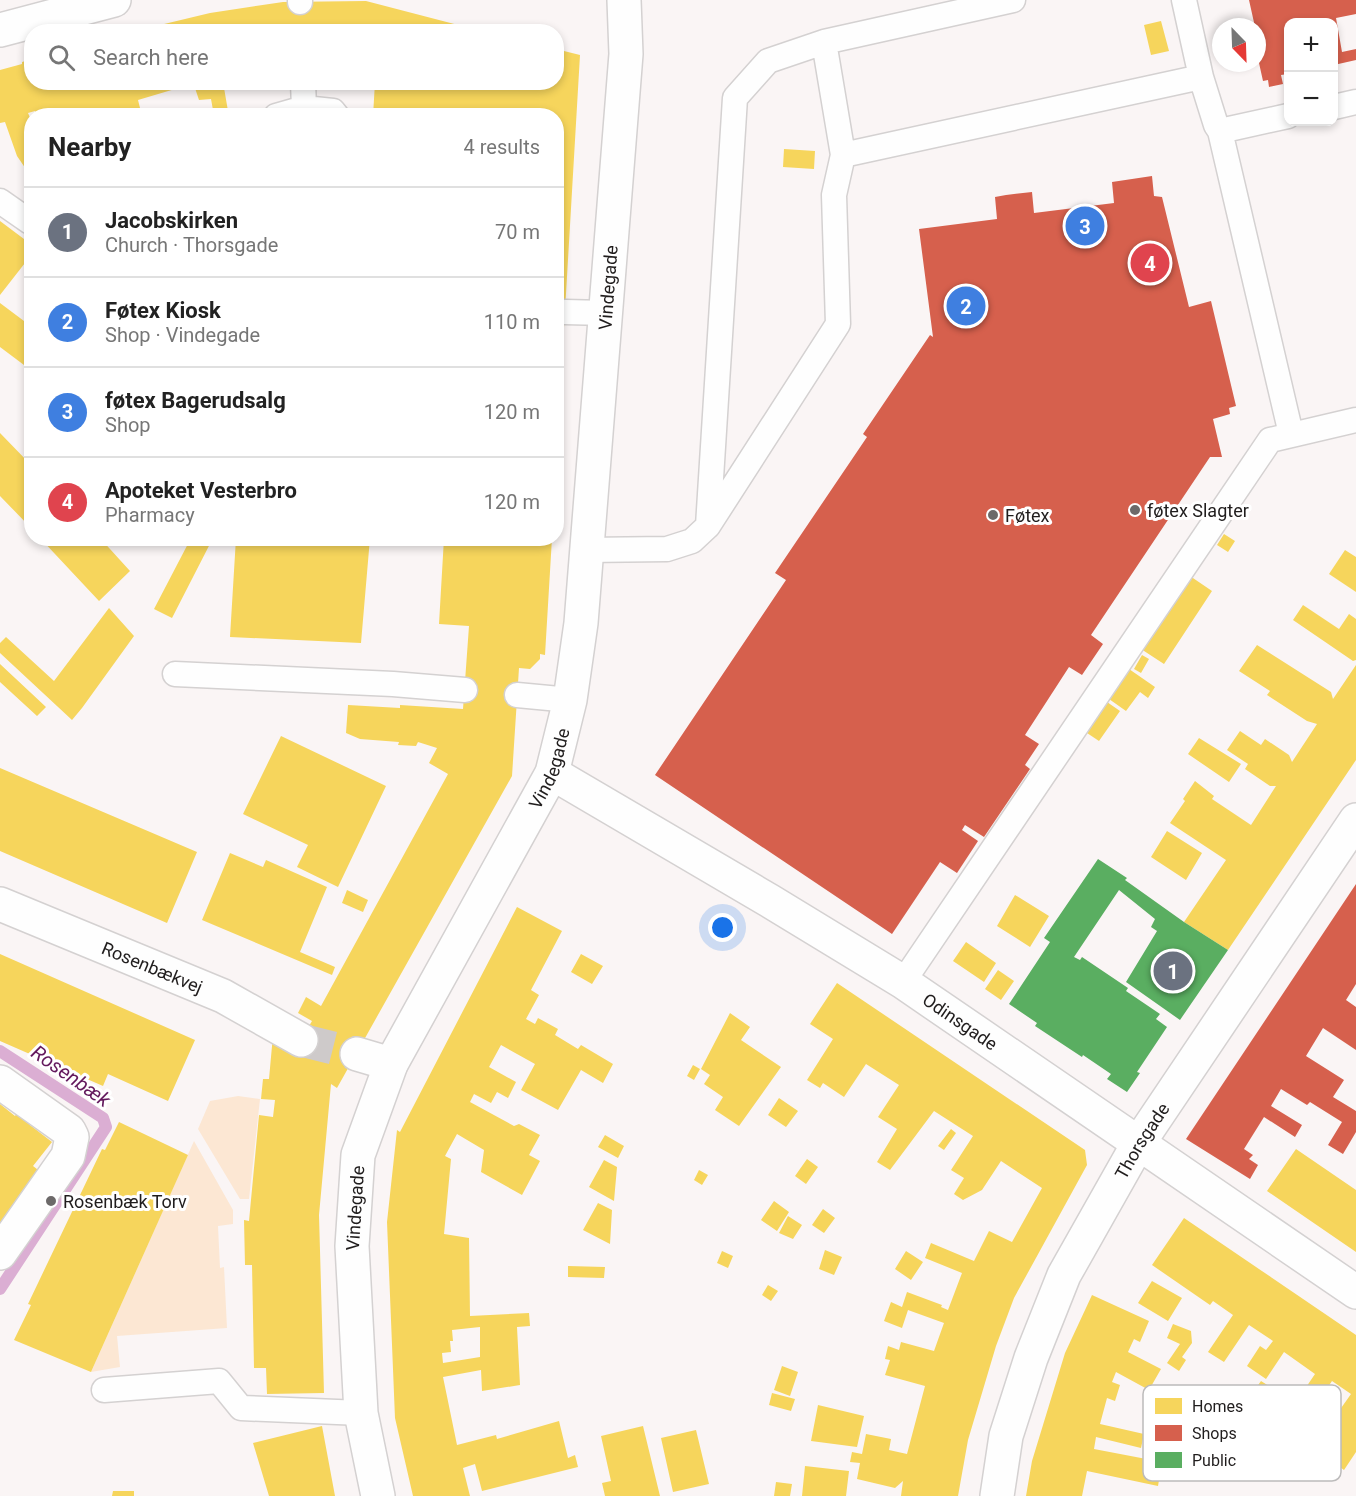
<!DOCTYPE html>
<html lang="en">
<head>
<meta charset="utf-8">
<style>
  :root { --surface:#fff; --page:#f2f2f2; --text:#222; --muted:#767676; --line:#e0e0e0; --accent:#ea580c }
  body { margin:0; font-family:Roboto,sans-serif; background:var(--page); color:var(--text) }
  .controls { position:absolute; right:18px; top:18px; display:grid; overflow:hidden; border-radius:12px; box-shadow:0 3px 9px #0003 }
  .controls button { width:54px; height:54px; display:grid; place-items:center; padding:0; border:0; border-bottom:2px solid var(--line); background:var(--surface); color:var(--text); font:30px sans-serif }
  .compass { position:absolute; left:1212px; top:18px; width:54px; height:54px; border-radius:50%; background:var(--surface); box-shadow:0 3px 9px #0003; rotate:157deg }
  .you { position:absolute; left:723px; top:928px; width:21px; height:21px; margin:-15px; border:4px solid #fff; border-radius:50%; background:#1a73e8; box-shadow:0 0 0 9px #1a73e833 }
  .badge { display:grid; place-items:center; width:39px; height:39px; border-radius:50%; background:var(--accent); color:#fff; font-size:20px; font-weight:700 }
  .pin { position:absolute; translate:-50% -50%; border:3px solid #fff; box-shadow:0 2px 6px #0006 }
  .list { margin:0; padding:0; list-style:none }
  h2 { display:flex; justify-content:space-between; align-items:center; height:78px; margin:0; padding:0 24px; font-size:26px }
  h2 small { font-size:20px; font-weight:400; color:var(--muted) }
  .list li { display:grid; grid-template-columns:39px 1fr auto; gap:18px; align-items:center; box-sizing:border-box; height:90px; padding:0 24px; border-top:2px solid var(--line) }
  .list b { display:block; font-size:22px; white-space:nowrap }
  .list p { margin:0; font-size:20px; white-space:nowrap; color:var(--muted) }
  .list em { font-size:20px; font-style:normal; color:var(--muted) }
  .icon { flex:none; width:33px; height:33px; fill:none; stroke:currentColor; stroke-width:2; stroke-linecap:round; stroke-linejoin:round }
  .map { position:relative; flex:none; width:1356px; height:1496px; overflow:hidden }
  .search { position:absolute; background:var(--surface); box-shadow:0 3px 9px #0003; left:24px; top:24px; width:540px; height:66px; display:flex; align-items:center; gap:15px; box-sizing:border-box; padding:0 21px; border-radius:24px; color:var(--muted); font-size:22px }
  .panel { position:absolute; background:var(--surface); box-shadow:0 3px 9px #0003; left:24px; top:108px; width:540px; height:438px; border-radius:24px }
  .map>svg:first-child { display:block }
  .green { fill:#fce7d3 }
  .homes { fill:#f6d55c; fill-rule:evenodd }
  .shops { fill:#d6604d }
  .public { fill:#5aae61 }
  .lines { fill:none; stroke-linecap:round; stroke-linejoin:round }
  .stream { stroke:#dbaed3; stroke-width:12 }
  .minor-tunnel { stroke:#cecaca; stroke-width:33; stroke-dasharray:33 16; stroke-linecap:butt }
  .service-casing { stroke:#d4d1d1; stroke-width:27 }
  .pedestrian-casing { stroke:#d4d1d1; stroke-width:36 }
  .minor-casing { stroke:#d4d1d1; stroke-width:36 }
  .service { stroke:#fefefe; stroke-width:24 }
  .pedestrian { stroke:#fefefe; stroke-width:33 }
  .minor { stroke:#fefefe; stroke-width:33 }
  .poi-dot { fill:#6c6969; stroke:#fff; stroke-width:2 }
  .labels { text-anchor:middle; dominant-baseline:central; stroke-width:6; stroke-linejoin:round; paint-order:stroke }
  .street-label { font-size:18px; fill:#201d1d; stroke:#fff }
  .poi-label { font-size:18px; fill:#201d1d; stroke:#fff; text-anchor:start }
  .water-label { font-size:20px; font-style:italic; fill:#63195d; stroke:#fff }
  .key { fill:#fff; stroke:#bcbbbb; stroke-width:1.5 }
  .key-label { font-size:16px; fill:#201d1d }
</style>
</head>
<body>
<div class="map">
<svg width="1356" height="1496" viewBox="0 0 1356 1496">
  <rect width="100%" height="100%" fill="#faf5f5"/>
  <!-- green -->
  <path class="green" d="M238 1096 260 1099 249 1199H240L198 1129 210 1101Z
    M194 1141 233 1210V1224L218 1226 220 1268 224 1267 227 1328 117 1336 120 1367 91 1372Z"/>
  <!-- homes -->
  <path class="homes" d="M366 1 485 32 135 31 210 13 283 2Z
    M1161 21 1169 51 1151 55 1144 25Z
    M556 49 580 55 558 430H556V116H373L375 82H556Z
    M32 59V82H174L175 89 138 100 142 116H78L71 111 53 116H37L35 111 28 113 32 122V178L17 156 5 122 0 123V70L22 64V62Z
    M193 82H223L228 111 213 110 211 99 199 100Z
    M784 149 815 151 814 169 783 167Z
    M0 221 32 245V254L0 295Z
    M0 303 32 327V371L0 347Z
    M0 433 32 466V529L0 496Z
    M1224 534 1235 541 1228 552 1217 545Z
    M40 538H100L130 571 99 601Z
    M191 538H213L172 618 154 609Z
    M236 538H370L361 643 230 637Z
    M444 538H552L545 655 540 654V659L530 669 519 668 512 776 337 1088 331 1084 319 1215 324 1393 267 1394 266 1368H254L252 1265H245L244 1220 249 1221 259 1115 273 1117 275 1100 261 1099 263 1079H269L273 1035 297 1047 312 1021 298 1013 306 997 321 1006 448 774 429 763 437 748 418 742 416 746 398 745 399 742 360 739 346 733 348 705 400 708V705L463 709 469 626 439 624Z
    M1345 550 1356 557V592L1329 574Z
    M1190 576 1212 591 1164 664 1141 649Z
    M1303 605 1339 629 1349 614 1356 619V660L1353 661 1293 620Z
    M109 608 134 636 82 708 72 720 0 653V643L6 637 54 681Z
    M1257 645 1331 692 1333 699 1356 665V760L1228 950 1184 922 1226 860 1170 823 1185 801 1183 799 1195 781 1214 796 1212 799 1251 825 1276 786H1270L1245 769 1248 764 1227 750 1240 731 1261 745 1265 739 1289 755 1292 762 1317 724 1307 721 1267 695 1270 691 1239 671Z
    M1142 655 1149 659 1141 673 1134 669Z
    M0 664 46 707 37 716 0 682Z
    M1129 669 1155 687 1148 698 1140 692 1126 711 1109 699Z
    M1107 702 1120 711 1099 741 1087 733Z
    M281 736 386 786 338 887 297 867 308 845 243 814Z
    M1199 738 1241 764 1229 782 1188 754Z
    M0 768 197 852 167 923 0 851Z
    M1167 831 1202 853 1186 880 1151 857Z
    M230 853 263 867 266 860 327 887 300 952 335 967 332 975 202 920Z
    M347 890 368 900 363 912 342 903Z
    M1015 895 1049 916 1030 947 997 926Z
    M517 907 562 931 531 990 539 995 526 1019 535 1024 538 1018 558 1029 555 1035 578 1049 581 1045 613 1064 603 1083 581 1070 558 1110 521 1090 535 1064 501 1045 489 1067 516 1082 508 1098 497 1092 491 1103 474 1094 470 1102 514 1126 519 1124 540 1135 529 1155 540 1161 522 1195 481 1172 484 1150 457 1134 445 1156 451 1159 444 1234 469 1238 470 1316 529 1313 530 1326 517 1327 520 1385 482 1391 481 1370 443 1377 457 1445 496 1435 497 1439 559 1421 568 1458 575 1455 578 1467 482 1491 475 1464 463 1468 470 1496H413L395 1418 387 1222 397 1130 400 1132ZM480 1327V1357L443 1363 442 1353 451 1352 450 1341H453L452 1330Z
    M966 942 996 963 984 982 953 961Z
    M0 954 195 1040 168 1101 108 1074 103 1086 0 1041Z
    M581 954 603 966 592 984 571 972Z
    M998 970 1014 981 1001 1000 985 989Z
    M837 983 1085 1150 1087 1165 1014 1298 996 1346 968 1440 958 1496H901L903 1481 895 1488 857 1479 860 1463 850 1462 852 1452 862 1454 866 1434 891 1439 889 1450 907 1454 925 1386 885 1375 890 1360 885 1359 888 1346 899 1350 901 1342 934 1351 944 1323 908 1310 902 1328 884 1321 891 1302 902 1307 907 1292 942 1305 941 1307 948 1310 962 1273 925 1258 931 1243 974 1261 989 1231 1012 1242 1042 1188 1001 1161 982 1190 963 1200 954 1194 964 1178 951 1170 973 1136 934 1111 890 1170 877 1162 897 1129 878 1117 899 1085 866 1064 844 1097 823 1083 820 1088 807 1080 833 1039 810 1024Z
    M730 1013 750 1027 741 1040 781 1067 739 1126 715 1110 723 1097 704 1084 710 1075 701 1069Z
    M693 1065 700 1069 694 1080 687 1076Z
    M779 1098 798 1111 786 1127 768 1115Z
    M0 1104 15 1116 19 1110 33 1121 30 1125 52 1142 33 1166 42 1173 0 1228Z
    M119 1122 188 1155 91 1372 14 1340 31 1305 28 1304 102 1149 105 1150Z
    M951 1129 956 1133 944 1150 938 1146Z
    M605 1135 624 1146 618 1158 598 1147Z
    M1296 1149 1356 1190V1252L1267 1191Z
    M807 1159 818 1167 806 1184 795 1176Z
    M604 1160 617 1167 614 1201 589 1187Z
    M699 1170 708 1175 702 1185 694 1180Z
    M774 1201 789 1212 777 1231 761 1220Z
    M598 1203 612 1210 610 1244 583 1230Z
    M823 1209 835 1218 824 1233 812 1225Z
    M788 1216 802 1225 793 1239 779 1233Z
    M1184 1218 1356 1335V1452L1344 1470 1316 1450 1330 1430 1327 1428 1351 1394 1332 1381 1320 1399 1334 1409 1323 1426 1318 1422 1306 1440 1296 1433 1308 1415 1294 1405 1315 1374 1284 1352 1266 1379 1247 1366 1260 1346 1266 1350 1273 1341 1249 1325 1224 1362 1208 1352 1233 1315 1213 1301 1210 1305 1152 1265Z
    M825 1250 842 1257 834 1275 819 1269Z
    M722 1251 733 1256 728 1268 717 1263Z
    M906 1251 923 1262 911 1280 895 1269Z
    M568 1266 605 1267 604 1278 568 1277Z
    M1152 1281 1182 1298 1168 1321 1138 1303Z
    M768 1285 778 1291 771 1301 762 1295Z
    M1092 1295 1149 1321 1140 1342 1134 1339 1128 1352 1161 1369 1149 1390 1116 1372 1112 1382 1120 1385 1115 1401 1107 1398 1100 1424 1144 1434 1141 1448 1096 1437 1094 1449 1162 1462 1158 1486 1087 1471 1082 1496H1026L1032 1461 1065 1353Z
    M1173 1324 1191 1331 1192 1343 1182 1357 1186 1360 1179 1371 1167 1363 1180 1344 1167 1338Z
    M782 1366 798 1372 790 1396 774 1390Z
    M1261 1381 1272 1388 1262 1403 1251 1395Z
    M772 1393 795 1399 791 1411 769 1405Z
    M818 1405 864 1416 857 1447 811 1441Z
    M322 1426 335 1496H269L253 1443Z
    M643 1426 660 1496H605L602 1483 611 1481 601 1436Z
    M696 1430 709 1484 673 1492 661 1438Z
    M805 1466 849 1471 846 1496H802Z
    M776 1482 792 1484 790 1496H774Z
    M113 1491H134V1496H112Z"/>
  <!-- shops -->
  <path class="shops" d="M1249 0H1356V14L1336 18 1342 52 1356 49V60L1334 65V22H1288V74L1281 75 1283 84 1269 87 1268 80 1263 81 1257 54V27H1255Z
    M1152 176 1154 196 1162 197 1189 307 1211 301 1236 406 1229 408 1230 414 1213 419 1222 457H1210L1091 635 1103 644 1082 675 1069 667 1025 735 1039 744 1025 765 1030 769 984 837 965 825 962 830 978 841 957 873 940 862 892 934 655 775 786 580 775 573 867 437 863 434 930 335 933 337 919 229 997 219 995 197 1006 195 1032 192 1034 213 1114 203 1112 182Z
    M1356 884V984L1346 1000 1356 1007V1050L1323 1028 1306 1056 1344 1080 1333 1097 1356 1111V1132L1343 1154 1328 1145 1342 1122 1310 1102 1307 1105 1281 1089 1271 1106 1302 1125 1295 1137 1264 1117 1244 1149 1253 1155 1249 1159 1258 1165 1250 1179 1186 1139Z"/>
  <!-- public -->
  <path class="public" d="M1098 859 1127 878 1125 880 1184 922 1228 950 1180 1020 1126 982 1157 931 1151 927 1155 919 1119 890 1074 957 1080 960 1082 957 1128 988 1126 991 1160 1014 1156 1019 1167 1027 1137 1072 1140 1073 1127 1092 1107 1079 1111 1074 1083 1055 1082 1057 1035 1026 1037 1023 1009 1004 1050 942 1044 938Z"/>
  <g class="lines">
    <!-- stream -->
    <path class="stream" d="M0 1051 103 1118 106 1127 0 1289"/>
    <!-- minor-tunnel -->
    <path class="minor-tunnel" d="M301 1040 357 1054"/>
    <defs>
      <path id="service" d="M1184 0 1201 77 1216 125 1220 131 1291 434
        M300 2V0
        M303 82 304 108
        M1334 107 1356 102
        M276 116 304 108 333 111 337 116
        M1220 131 1288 116
        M843 155 1201 77
        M0 201 30 222
        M565 312 606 313
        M708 526 735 98 768 61 824 42 1013 0
        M586 550 667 549 692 541 708 526 838 324 834 195 843 155 824 42
        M175 674 393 684 465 690
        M517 695 570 700
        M903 982 1270 440 1356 420
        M104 1390 219 1381 241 1408 361 1413"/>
      <path id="pedestrian" d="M0 1082 69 1131 72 1137 68 1156 0 1253"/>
      <g id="minor">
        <path d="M0 30 114 0"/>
        <path id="s1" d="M552 773 770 901 903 982 1356 1292"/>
        <path id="s2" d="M0 904 223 996 301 1040"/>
        <path d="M357 1054 391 1064"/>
        <path id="s3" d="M378 1496 361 1413 352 1246 358 1155 391 1064 552 773 570 700 581 623 626 54 624 0"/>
        <path id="s4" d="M997 1496 1006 1436 1031 1358 1064 1275 1138 1144 1356 820"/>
      </g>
    </defs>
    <!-- service casing -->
    <use href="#service" class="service-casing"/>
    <!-- pedestrian casing -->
    <use href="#pedestrian" class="pedestrian-casing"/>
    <!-- minor casing -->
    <use href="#minor" class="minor-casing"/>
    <!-- service -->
    <use href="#service" class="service"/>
    <!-- pedestrian -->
    <use href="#pedestrian" class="pedestrian"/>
    <!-- minor -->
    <use href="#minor" class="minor"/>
  </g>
  <!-- markers -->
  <g class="poi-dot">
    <circle cx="1135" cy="510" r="6"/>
    <circle cx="993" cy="515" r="6"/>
    <circle cx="51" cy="1201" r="6"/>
  </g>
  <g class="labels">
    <!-- street labels -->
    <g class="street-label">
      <text stroke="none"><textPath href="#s3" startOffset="1262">Vindegade</textPath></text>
      <text stroke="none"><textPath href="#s3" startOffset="776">Vindegade</textPath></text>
      <text stroke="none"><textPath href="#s2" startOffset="165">Rosenbækvej</textPath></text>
      <text stroke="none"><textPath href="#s1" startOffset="478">Odinsgade</textPath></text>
      <text stroke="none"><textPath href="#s4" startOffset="387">Thorsgade</textPath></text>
      <text stroke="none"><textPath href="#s3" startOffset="290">Vindegade</textPath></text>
    </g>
    <!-- poi labels -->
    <g class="poi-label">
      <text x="1147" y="510">føtex Slagter</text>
      <text x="1005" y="515">Føtex</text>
      <text x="63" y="1201">Rosenbæk Torv</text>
    </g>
    <!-- water labels -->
    <g class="water-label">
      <text transform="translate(71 1076) rotate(35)">Rosenbæk</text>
    </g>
  </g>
  <!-- legend -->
  <rect x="1143" y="1385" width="198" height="96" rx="9" class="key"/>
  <rect x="1155" y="1398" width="27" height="16" fill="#f6d55c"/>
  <rect x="1155" y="1425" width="27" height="16" fill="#d6604d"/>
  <rect x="1155" y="1452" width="27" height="16" fill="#5aae61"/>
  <g class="key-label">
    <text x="1192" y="1412">Homes</text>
    <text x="1192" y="1439">Shops</text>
    <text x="1192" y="1466">Public</text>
  </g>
</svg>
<div class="controls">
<button>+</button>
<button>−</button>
</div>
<svg class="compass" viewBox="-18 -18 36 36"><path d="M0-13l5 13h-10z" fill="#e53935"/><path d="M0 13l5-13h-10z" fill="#767676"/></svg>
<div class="you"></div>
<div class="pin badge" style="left:1173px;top:971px;background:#6b7280">1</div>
<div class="pin badge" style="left:966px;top:306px;background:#3f7fe0">2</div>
<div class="pin badge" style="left:1085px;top:226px;background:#3f7fe0">3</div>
<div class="pin badge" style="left:1150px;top:263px;background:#e0444e">4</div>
<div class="search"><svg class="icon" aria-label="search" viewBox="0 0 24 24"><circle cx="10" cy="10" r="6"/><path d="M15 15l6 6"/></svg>Search here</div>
<section class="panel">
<h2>Nearby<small>4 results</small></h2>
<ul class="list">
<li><span class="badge" style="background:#6b7280">1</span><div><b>Jacobskirken</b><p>Church · Thorsgade</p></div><em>70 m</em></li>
<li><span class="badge" style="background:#3f7fe0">2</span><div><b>Føtex Kiosk</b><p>Shop · Vindegade</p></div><em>110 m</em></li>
<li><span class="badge" style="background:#3f7fe0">3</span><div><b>føtex Bagerudsalg</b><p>Shop</p></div><em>120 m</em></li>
<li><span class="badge" style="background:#e0444e">4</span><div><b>Apoteket Vesterbro</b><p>Pharmacy</p></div><em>120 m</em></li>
</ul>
</section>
</div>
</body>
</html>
